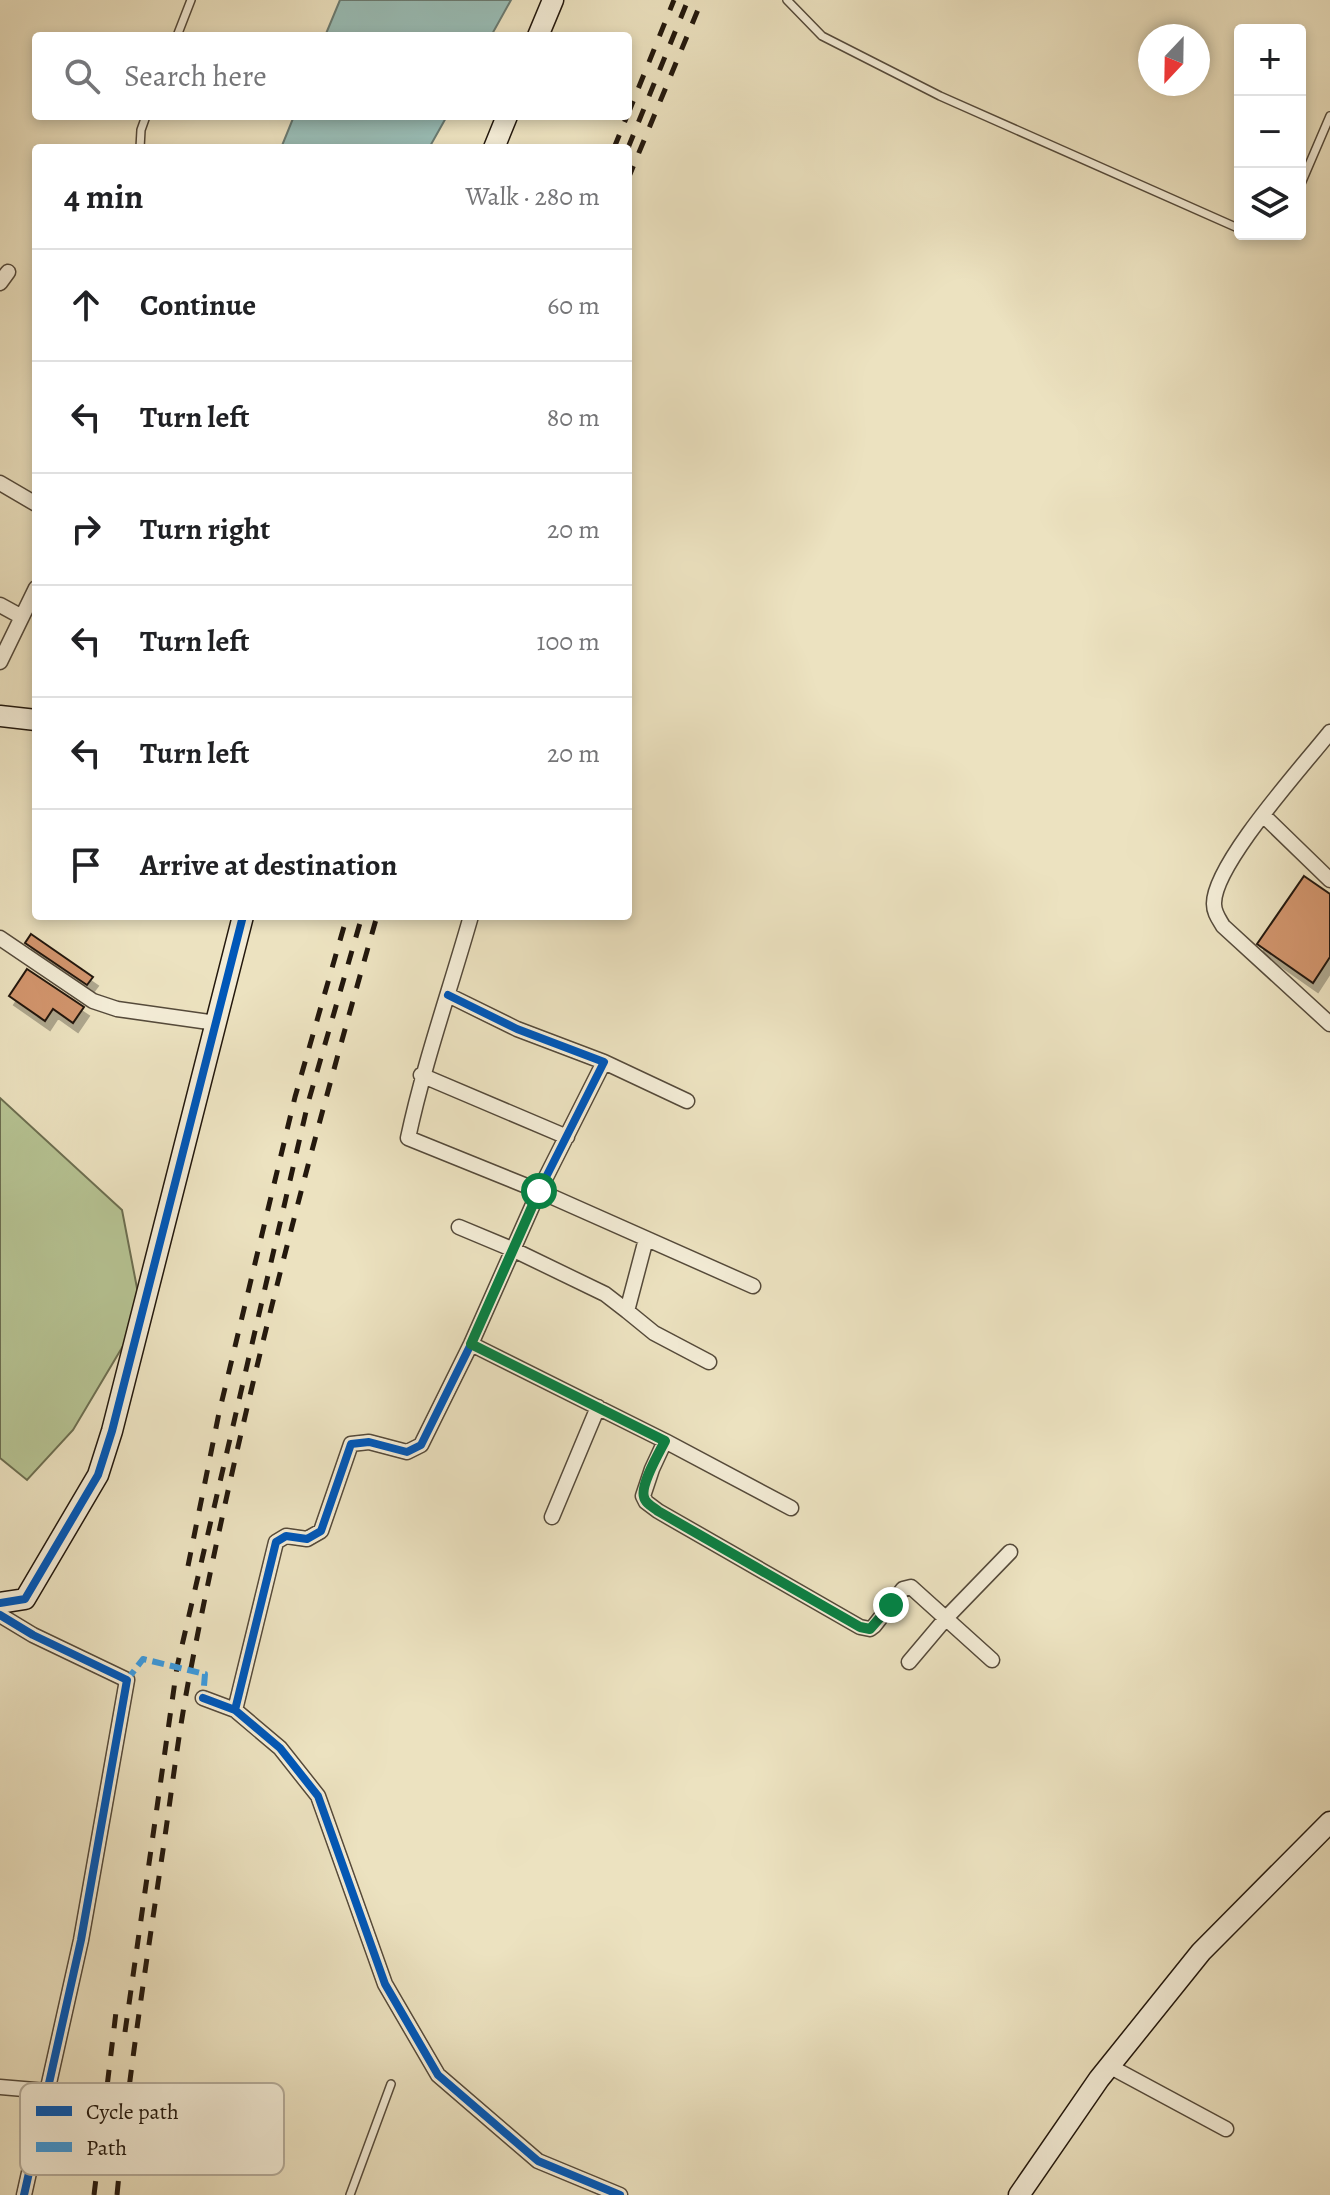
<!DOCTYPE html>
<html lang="en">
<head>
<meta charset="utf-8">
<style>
  :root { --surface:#fff; --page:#f2f2f2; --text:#202124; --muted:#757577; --line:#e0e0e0 }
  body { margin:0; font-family:Alegreya,serif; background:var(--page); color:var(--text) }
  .controls { position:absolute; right:24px; top:24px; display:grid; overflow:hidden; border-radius:8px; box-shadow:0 4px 12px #0003 }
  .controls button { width:72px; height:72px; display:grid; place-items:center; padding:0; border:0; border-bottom:2px solid var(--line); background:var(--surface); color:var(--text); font:40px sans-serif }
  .compass { position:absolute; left:1138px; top:24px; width:72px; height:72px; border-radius:50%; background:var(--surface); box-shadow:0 4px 12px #0003; rotate:202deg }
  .stop { position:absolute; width:24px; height:24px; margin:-18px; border:6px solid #0b8043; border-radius:50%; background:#fff }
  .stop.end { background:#0b8043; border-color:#fff; box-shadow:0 2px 8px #0008 }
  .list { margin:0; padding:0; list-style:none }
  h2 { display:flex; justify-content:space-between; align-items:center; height:104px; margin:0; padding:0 32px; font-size:34px }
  h2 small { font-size:26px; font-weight:400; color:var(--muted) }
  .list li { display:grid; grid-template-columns:52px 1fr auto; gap:24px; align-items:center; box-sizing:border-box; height:112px; padding:0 32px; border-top:2px solid var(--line) }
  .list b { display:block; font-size:30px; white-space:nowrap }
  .list em { font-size:26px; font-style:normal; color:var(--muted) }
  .icon { flex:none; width:44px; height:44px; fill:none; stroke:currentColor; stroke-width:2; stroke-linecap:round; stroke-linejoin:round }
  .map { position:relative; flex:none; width:1330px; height:2195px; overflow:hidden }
  .search { position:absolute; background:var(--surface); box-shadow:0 4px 12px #0003; left:32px; top:32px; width:600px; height:88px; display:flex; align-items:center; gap:20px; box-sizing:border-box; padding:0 28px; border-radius:8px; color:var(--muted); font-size:30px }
  .panel { position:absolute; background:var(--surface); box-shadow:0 4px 12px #0003; left:32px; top:144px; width:600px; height:776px; border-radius:8px }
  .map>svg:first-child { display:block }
  .green { fill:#b6c393; stroke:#6c6e50; stroke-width:2 }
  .water { fill:#99bdb6; stroke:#6a7b72; stroke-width:2 }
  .building { fill:#d2956d; stroke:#23180d; stroke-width:2; filter:url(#shadow) }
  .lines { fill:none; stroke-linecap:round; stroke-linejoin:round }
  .lane-casing { stroke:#554a3a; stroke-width:10 }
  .street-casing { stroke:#554a3a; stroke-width:17 }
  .secondary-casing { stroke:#23180d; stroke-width:23 }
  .lane { stroke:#f3ecd6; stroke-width:7 }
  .street { stroke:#f3ecd6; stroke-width:14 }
  .secondary { stroke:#f3ecd6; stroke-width:20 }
  .rail { stroke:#23180d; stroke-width:5; stroke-dasharray:14 14; stroke-linecap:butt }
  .quiet { stroke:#3c9ade; stroke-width:6; stroke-dasharray:12 6; stroke-linecap:butt }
  .cycleway-casing { stroke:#f3ecd6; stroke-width:13 }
  .cycleway { stroke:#0057b8; stroke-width:8 }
  .route { stroke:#0b8043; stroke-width:10 }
  .key { fill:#f3ecd6; stroke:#b5ac9a; stroke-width:2 }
  .key-label { font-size:22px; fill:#23180d }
</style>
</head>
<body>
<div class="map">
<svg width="1330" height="2195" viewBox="0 0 1330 2195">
  <defs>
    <filter id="shadow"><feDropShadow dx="5" dy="9" stdDeviation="0" flood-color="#0004"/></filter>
  </defs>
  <rect width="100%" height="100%" fill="#ece2c0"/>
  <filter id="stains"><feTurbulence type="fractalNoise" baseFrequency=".0025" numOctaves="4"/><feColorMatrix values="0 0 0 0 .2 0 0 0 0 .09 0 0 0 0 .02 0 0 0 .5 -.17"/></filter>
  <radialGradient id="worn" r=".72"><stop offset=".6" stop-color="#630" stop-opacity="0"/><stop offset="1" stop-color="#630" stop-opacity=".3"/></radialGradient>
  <!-- green -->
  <path class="green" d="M0 1098 122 1210 142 1314 73 1430 27 1480 0 1458Z"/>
  <!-- water -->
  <path class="water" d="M340 0H511L491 36H325Z
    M294 116H447L429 148H281Z"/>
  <!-- building -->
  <path class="building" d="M1304 876 1330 894V957L1313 983 1257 944Z
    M31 934 93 977 87 985 25 943Z
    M27 969 84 1007 73 1023 53 1009 45 1021 9 996Z"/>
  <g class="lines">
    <defs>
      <path id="lane" d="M787 0 822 36 940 96 1240 229
        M177 36 191 0
        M140 148 141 130 146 116
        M1300 186 1330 116
        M1267 234H1280
        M350 2195 391 2084"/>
      <path id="street" d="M0 283 8 272
        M0 483 36 504
        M0 605 22 617
        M0 662 36 588
        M1330 732C1304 765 1213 865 1214 904 1214 913 1219 919 1223 926L1330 1024
        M1264 816 1330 880
        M471 916C450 990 424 1063 408 1138L539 1191 753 1286
        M0 938 93 1001 117 1009 216 1023
        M604 1062 687 1101
        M421 1075 567 1137
        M459 1227 514 1250 605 1294 627 1311 646 1239
        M627 1311 654 1333 709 1362
        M471 1344 665 1441 791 1508
        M665 1441 652 1469 643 1496 646 1502 658 1511 860 1627 870 1629 874 1626 903 1589 911 1587 992 1660
        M552 1517 598 1407
        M0 1615 33 1635 127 1680 81 1940 24 2195
        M909 1662 947 1617 1010 1552
        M203 1698 235 1710 280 1748 318 1796 385 1984 438 2075 538 2161 620 2195
        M235 1710 276 1542 286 1536 307 1539 321 1531 351 1444 369 1442 407 1452 421 1445 471 1344 539 1191 604 1062 517 1029 448 995
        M1109 2066 1226 2129
        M0 2087 47 2091"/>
      <path id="secondary" d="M538 36 553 0
        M494 148 507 116
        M0 716 36 720
        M0 1603 25 1599 98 1475 112 1431 243 916
        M1019 2195 1099 2079 1201 1952 1330 1822"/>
    </defs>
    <!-- lane casing -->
    <use href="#lane" class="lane-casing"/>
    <!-- street casing -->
    <use href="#street" class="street-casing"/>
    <!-- secondary casing -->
    <use href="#secondary" class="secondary-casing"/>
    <!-- lane -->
    <use href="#lane" class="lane"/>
    <!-- street -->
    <use href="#street" class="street"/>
    <!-- secondary -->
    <use href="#secondary" class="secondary"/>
    <!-- rail -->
    <path class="rail" d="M628 114 674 0
      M614 148 627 116
      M628 148 688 0
      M628 179 702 0
      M188 1566 219 1413 295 1097 347 916
      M125 2032 177 1667 308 1103 362 916
      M94 2195 116 2012
      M117 2195C128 2080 146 1965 163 1850 172 1789 179 1728 191 1668 240 1415 306 1164 377 916"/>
    <!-- quiet -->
    <path class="quiet" d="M127 1680 143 1659 205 1674 203 1698"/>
    <defs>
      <path id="cycleway" d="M0 1603 25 1599 98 1475 112 1431 243 916
        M0 1615 33 1635 127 1680 81 1940 24 2195
        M203 1698 235 1710 280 1748 318 1796 385 1984 438 2075 538 2161 620 2195
        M235 1710 276 1542 286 1536 307 1539 321 1531 351 1444 369 1442 407 1452 421 1445 471 1344 539 1191 604 1062 517 1029 448 995"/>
    </defs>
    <!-- cycleway casing -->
    <use href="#cycleway" class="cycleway-casing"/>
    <!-- cycleway -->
    <use href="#cycleway" class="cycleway"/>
  </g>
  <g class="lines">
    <!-- route -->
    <path class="route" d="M539 1191 471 1344 665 1441C659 1453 640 1485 644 1497 645 1503 653 1507 658 1511L860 1627 870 1629 891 1605"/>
  </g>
  <!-- legend -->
  <rect x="20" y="2083" width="264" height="92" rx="12" class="key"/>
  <rect x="36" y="2106" width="36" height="10" fill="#0057b8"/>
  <rect x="36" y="2142" width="36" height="10" fill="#3c9ade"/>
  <g class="key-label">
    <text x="86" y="2119">Cycle path</text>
    <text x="86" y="2155">Path</text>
  </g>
  <rect width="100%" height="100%" filter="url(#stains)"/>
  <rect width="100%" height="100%" fill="url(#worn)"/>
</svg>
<div class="controls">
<button>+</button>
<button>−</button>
<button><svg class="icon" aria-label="layers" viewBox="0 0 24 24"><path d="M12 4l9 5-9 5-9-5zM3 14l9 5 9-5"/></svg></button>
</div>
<svg class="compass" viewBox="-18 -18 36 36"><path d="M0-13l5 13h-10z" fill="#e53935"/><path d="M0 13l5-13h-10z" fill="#757577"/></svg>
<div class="stop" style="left:539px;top:1191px"></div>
<div class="stop end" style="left:891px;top:1605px"></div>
<div class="search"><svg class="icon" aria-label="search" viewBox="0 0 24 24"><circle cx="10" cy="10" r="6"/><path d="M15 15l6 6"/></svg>Search here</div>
<section class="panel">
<h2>4 min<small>Walk · 280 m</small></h2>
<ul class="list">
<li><svg class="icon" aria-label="ahead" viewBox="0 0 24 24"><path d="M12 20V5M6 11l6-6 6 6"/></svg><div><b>Continue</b></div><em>60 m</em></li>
<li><svg class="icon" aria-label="left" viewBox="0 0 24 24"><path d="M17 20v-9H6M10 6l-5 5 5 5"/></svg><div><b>Turn left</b></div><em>80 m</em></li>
<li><svg class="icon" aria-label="right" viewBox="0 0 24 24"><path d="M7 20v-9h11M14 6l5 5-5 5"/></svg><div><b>Turn right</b></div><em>20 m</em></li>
<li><svg class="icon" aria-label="left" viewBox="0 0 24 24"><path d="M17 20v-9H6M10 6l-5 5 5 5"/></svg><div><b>Turn left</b></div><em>100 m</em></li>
<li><svg class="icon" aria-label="left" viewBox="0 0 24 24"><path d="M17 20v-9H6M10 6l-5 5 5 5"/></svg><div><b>Turn left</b></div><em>20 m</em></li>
<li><svg class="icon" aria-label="arrive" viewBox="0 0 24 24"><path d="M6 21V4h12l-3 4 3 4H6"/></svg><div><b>Arrive at destination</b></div></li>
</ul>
</section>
</div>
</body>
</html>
